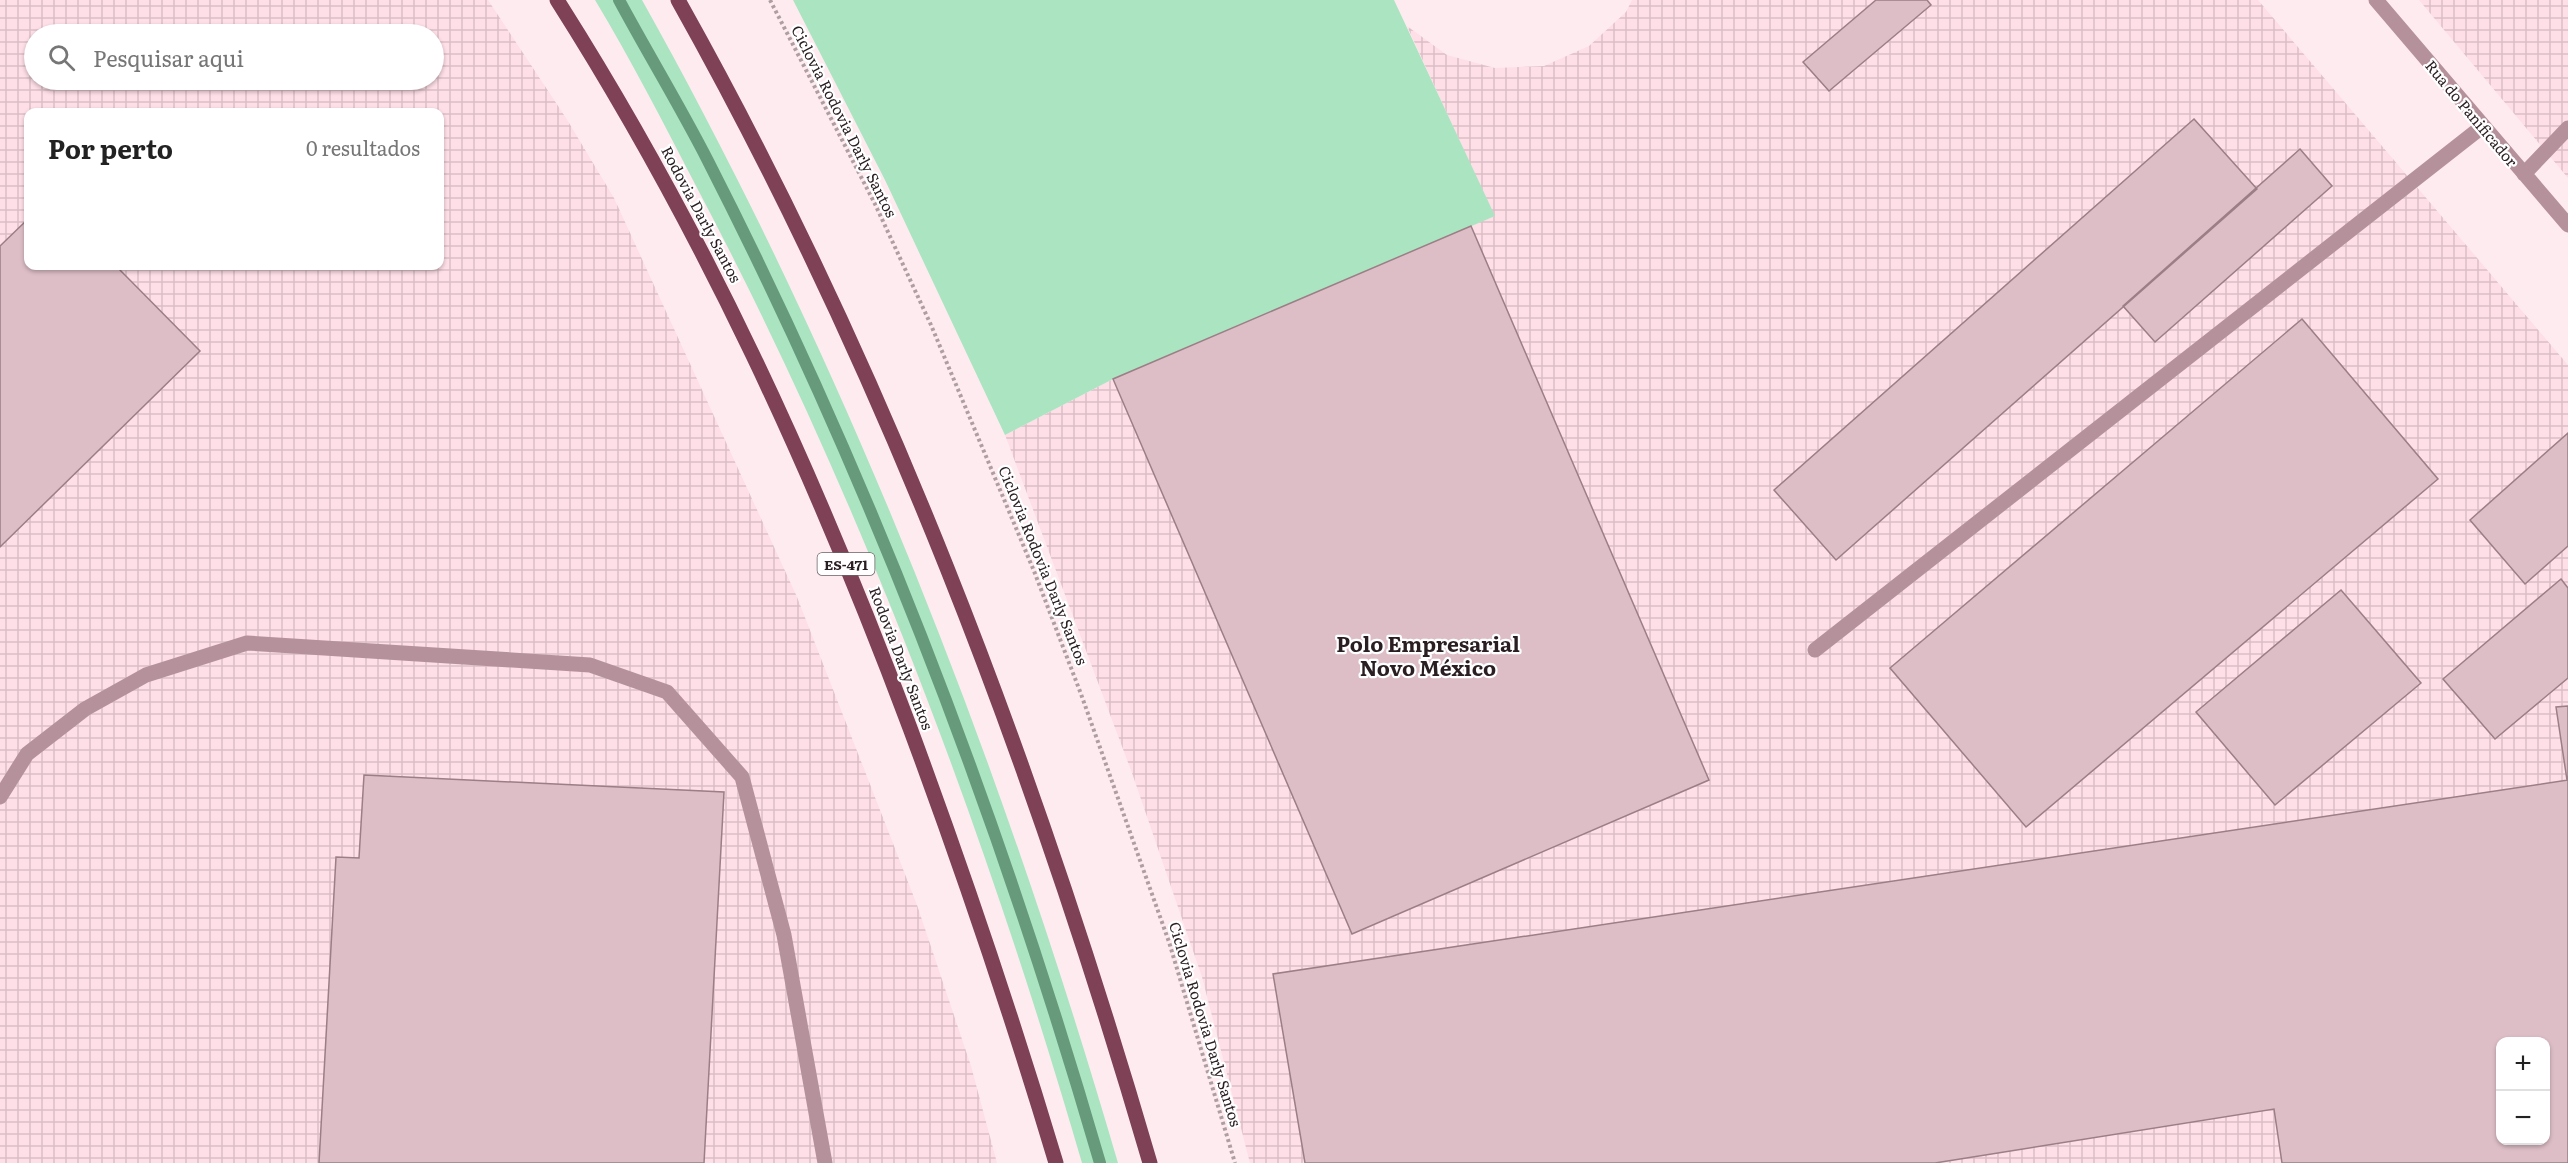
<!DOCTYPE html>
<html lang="pt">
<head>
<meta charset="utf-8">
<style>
  :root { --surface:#fff; --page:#f2f2f2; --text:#222; --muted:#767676; --line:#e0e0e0 }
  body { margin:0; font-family:Literata,serif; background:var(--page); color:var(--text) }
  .controls { position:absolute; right:18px; bottom:18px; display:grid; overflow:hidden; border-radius:12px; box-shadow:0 2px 4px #0004 }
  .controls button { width:54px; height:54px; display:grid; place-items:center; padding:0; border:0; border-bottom:2px solid var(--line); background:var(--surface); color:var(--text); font:30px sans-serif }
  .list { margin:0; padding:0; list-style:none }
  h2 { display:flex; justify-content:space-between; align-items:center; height:78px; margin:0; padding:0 24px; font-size:26px }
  h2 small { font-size:20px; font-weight:400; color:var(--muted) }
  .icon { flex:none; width:33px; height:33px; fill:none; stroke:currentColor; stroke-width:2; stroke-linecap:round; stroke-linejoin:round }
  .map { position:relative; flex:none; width:2568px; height:1163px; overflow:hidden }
  .search { position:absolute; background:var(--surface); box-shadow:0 2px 4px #0004; left:24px; top:24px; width:420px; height:66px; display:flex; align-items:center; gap:15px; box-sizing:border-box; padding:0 21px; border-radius:33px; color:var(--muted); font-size:22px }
  .panel { position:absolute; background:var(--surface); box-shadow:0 2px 4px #0004; left:24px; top:108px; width:420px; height:162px; border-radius:12px }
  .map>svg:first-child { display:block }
  .industrial { fill:url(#industrial-grid); fill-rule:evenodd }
  .grass { fill:#abe4c1 }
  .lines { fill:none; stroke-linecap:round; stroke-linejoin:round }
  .stream { stroke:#669a7b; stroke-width:12 }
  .building { fill:#ddbec7; stroke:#9b7e86; stroke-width:1.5; fill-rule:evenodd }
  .path { stroke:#ae9ea2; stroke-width:4; stroke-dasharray:3 3; stroke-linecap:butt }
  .minor { stroke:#b5919b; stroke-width:15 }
  .major { stroke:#7e4156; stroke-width:15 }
  .labels { text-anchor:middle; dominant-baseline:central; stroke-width:4.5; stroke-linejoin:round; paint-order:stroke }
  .shield { fill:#fff; stroke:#696264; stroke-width:1.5 }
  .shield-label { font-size:14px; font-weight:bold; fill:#291e21 }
  .street-label { font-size:15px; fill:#291e21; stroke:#fff }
  .district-label { font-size:21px; font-weight:bold; fill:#291e21; stroke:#fff }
</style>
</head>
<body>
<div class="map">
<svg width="2568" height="1163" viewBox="0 0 2568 1163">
  <defs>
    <pattern id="industrial-grid" width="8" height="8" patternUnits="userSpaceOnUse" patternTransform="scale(1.5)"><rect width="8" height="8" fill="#fedee7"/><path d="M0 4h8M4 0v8" fill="none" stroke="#dabec6"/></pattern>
  </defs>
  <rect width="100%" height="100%" fill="#feebf0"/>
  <!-- industrial -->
  <path class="industrial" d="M0 0H488L566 118 614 198 797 597 917 905 971 1066 997 1163H0ZM34 34H434V80H34ZM28 112H440V266H28Z
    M1632 0H2258L2568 365V1163H1250L1202 977 1132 773 1005 435 1113 379 1494 216 1407 26 1447 55 1495 68 1544 66 1589 46 1626 12ZM2500 1042H2546V1140H2500Z
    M2419 0H2568V178Z"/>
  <!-- grass -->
  <path class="grass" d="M595 0H642C847 366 1001 761 1118 1163H1082C984 826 859 494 695 184 663 122 631 60 595 0Z
    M793 0H1394L1495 216 1113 379 1005 435 885 180Z"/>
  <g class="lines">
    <!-- stream -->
    <path class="stream" d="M619 0C648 54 680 106 708 161 871 480 1000 819 1100 1163"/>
  </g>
  <!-- building -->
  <path class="building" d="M1876 0H1927L1931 5 1829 91 1803 62Z
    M2194 119 2257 189 1836 560 1774 490Z
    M2300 149 2332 186 2155 342 2123 306Z
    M28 219V266H116L200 351 0 547V246Z
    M1471 226 1709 780 1352 934 1113 379Z
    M2302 319 2438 479 2026 827 1890 668Z
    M2568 433V546L2525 584 2470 520Z
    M2561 579 2568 588V678L2495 739 2443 679Z
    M2341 590 2421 683 2275 805 2196 712Z
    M2568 706V780H2567L2556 707Z
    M364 775 724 792 704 1163H319L336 857 359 858Z
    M2568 780V1163H2282L2274 1109 1935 1163H1305L1273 974ZM2500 1042H2546V1140H2500Z"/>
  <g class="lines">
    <!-- path -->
    <path class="path" d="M770 0 875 204 931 325 1034 571 1081 694 1169 942 1235 1163"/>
    <!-- minor -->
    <path class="minor" d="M2376 0 2568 225
      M2524 174 2568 128
      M1815 650 2483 126
      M0 797 27 754 85 709 146 675 247 643 590 665 667 692 742 777 784 935 825 1163"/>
    <!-- major -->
    <path class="major" d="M557 0C704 231 814 472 910 728 963 871 1012 1016 1056 1163
      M678 0C883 365 1033 762 1150 1163"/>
  </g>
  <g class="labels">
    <!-- shield labels -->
    <rect class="shield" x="817.5" y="553" width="57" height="22" rx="4.5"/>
    <g class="shield-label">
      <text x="846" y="564">ES-471</text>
    </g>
    <!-- street labels -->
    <g class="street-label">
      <text transform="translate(2472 113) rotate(50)">Rua do Panificador</text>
      <text transform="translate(845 121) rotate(63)">Ciclovia Rodovia Darly Santos</text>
      <text transform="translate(702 214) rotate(62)">Rodovia Darly Santos</text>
      <text transform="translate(1044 565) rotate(68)">Ciclovia Rodovia Darly Santos</text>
      <text transform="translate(902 658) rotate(69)">Rodovia Darly Santos</text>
      <text transform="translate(1206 1024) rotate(73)">Ciclovia Rodovia Darly Santos</text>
    </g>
    <!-- district labels -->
    <g class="district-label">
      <text x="1428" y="642">Polo Empresarial<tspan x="1428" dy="24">Novo México</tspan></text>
    </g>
  </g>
</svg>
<div class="controls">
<button>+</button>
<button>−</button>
</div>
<div class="search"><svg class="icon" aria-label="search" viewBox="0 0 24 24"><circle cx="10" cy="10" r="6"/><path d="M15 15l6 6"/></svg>Pesquisar aqui</div>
<section class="panel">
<h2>Por perto<small>0 resultados</small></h2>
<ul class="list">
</ul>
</section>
</div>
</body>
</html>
